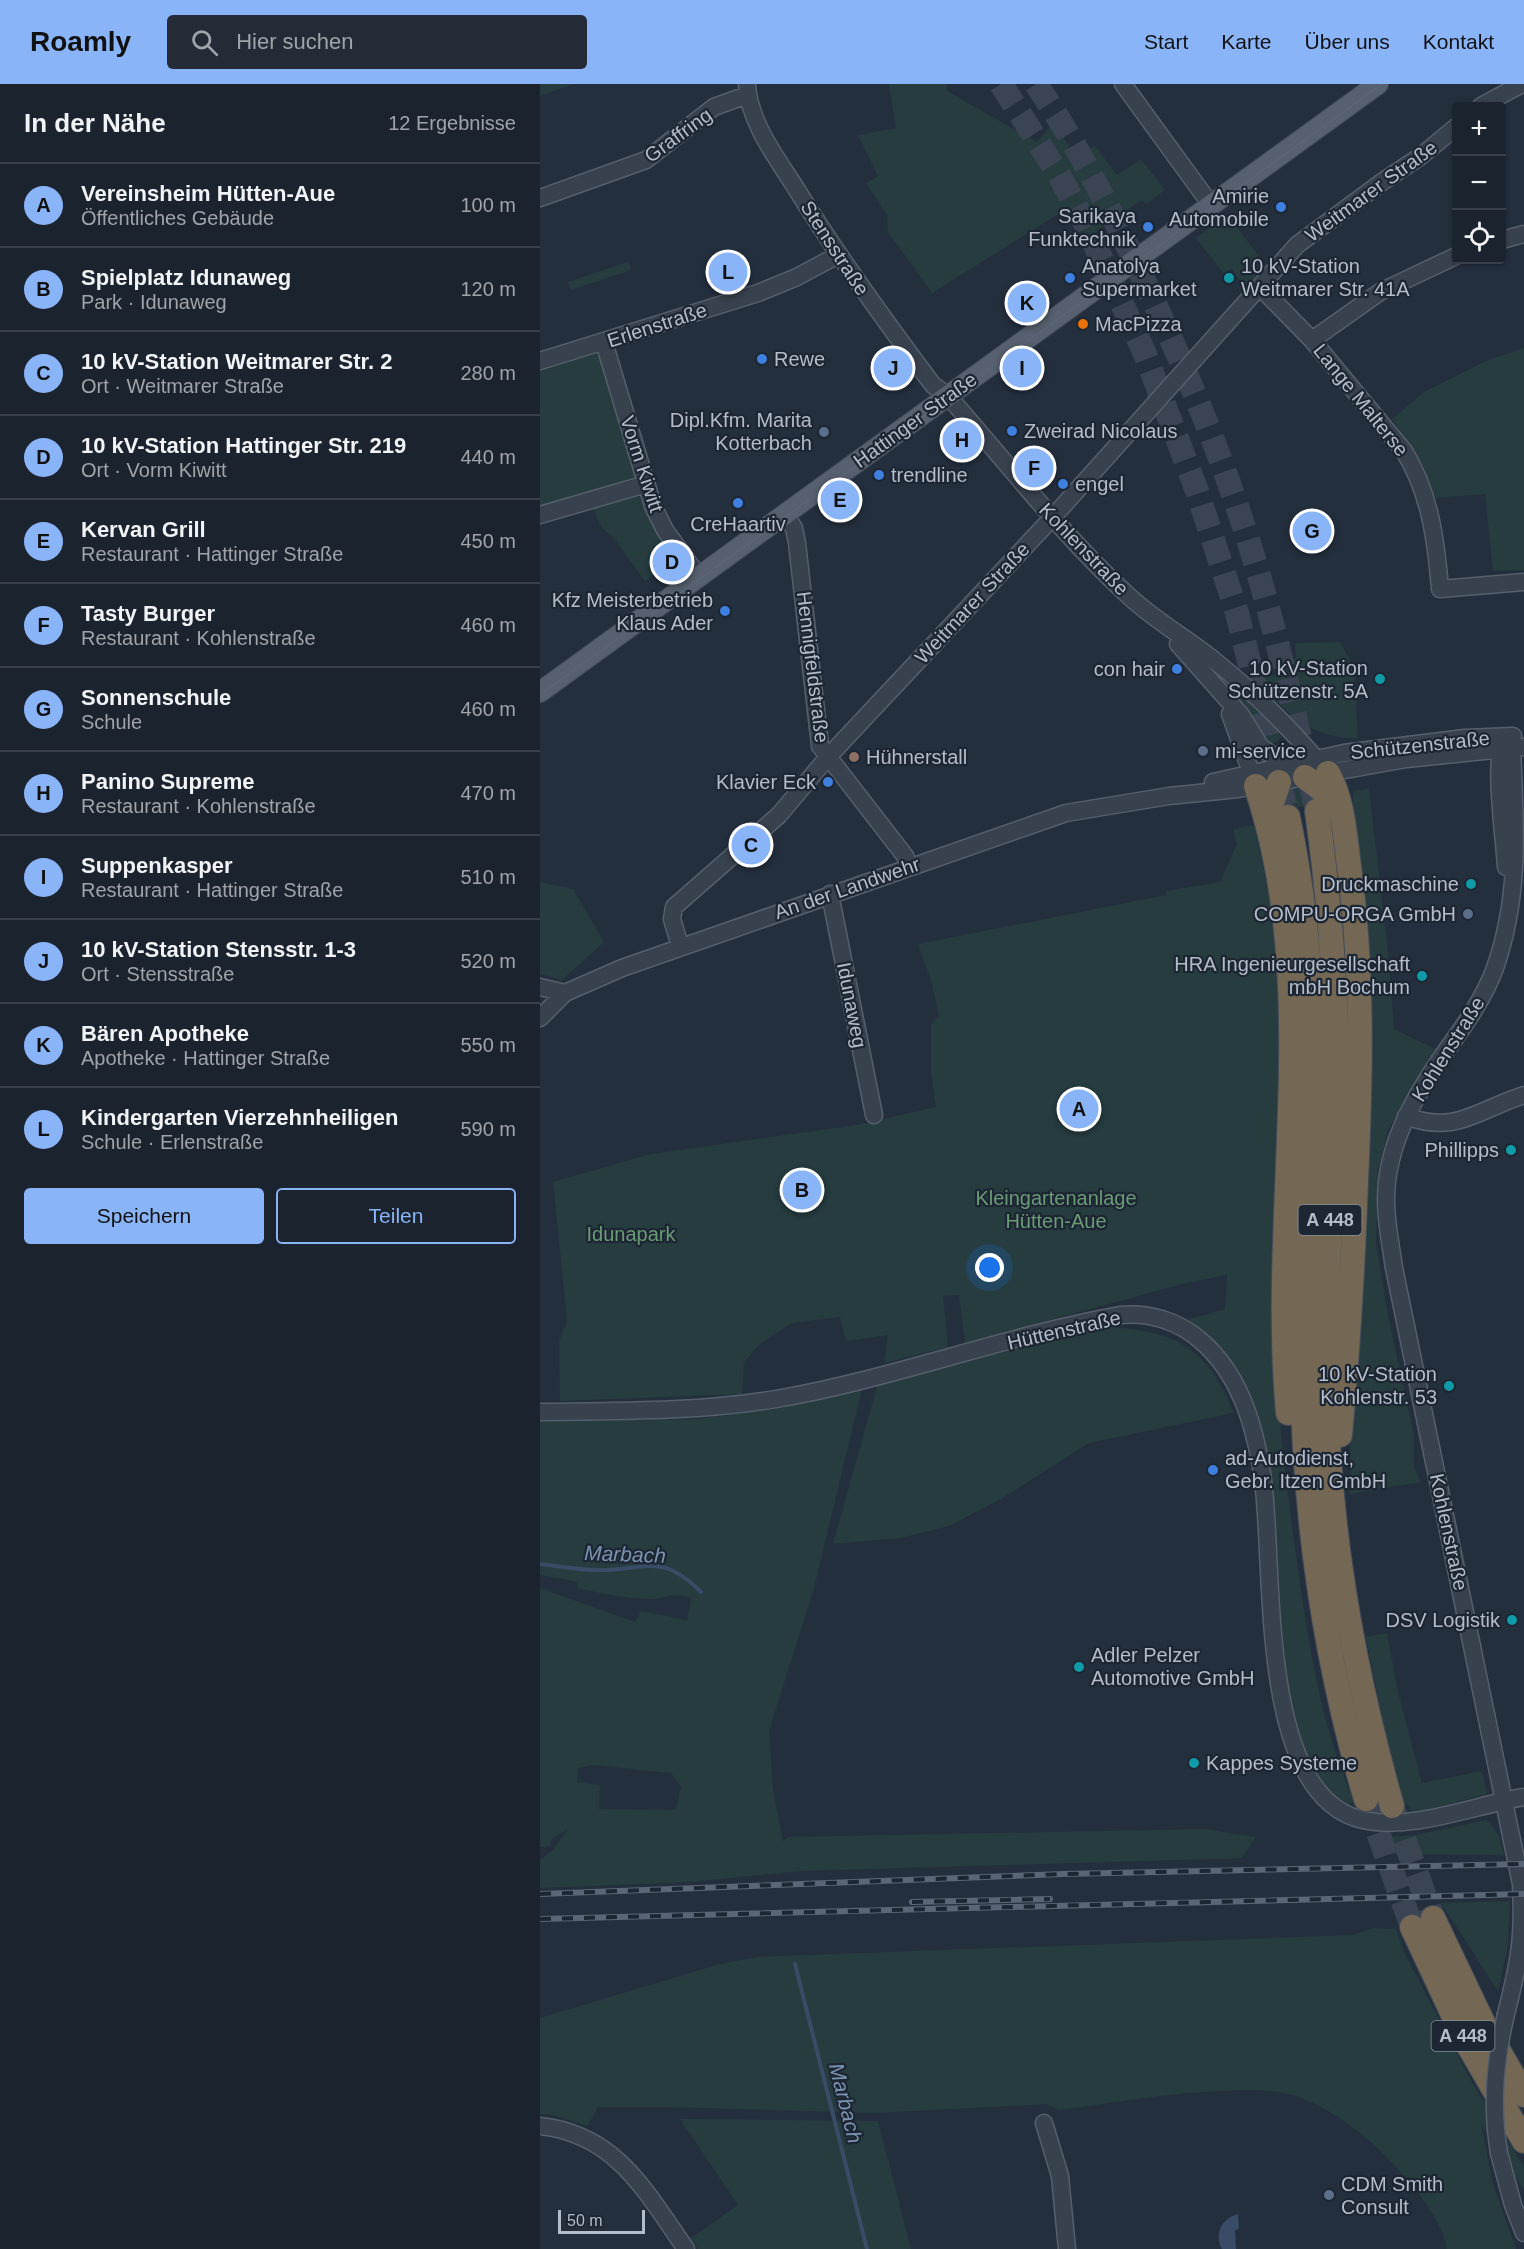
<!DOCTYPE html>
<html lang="de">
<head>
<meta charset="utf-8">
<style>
  :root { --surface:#1b232e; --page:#242b36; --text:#f1f3f6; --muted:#a0a4aa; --line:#39404a; --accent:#8ab4f8 }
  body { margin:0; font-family:Helvetica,sans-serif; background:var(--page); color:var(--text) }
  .controls { position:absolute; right:18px; top:18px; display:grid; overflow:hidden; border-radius:6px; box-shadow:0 2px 4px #0004 }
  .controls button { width:54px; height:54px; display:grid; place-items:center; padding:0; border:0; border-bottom:2px solid var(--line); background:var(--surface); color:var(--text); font:30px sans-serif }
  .scale { position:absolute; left:18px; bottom:15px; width:87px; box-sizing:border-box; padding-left:6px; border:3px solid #b4bcc9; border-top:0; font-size:16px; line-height:21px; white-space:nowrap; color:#b4bcc9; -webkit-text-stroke:4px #1d2633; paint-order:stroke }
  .you { position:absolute; left:450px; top:1184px; width:21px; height:21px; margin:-15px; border:4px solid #fff; border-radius:50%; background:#1a73e8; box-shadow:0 0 0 9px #1a73e833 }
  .badge { display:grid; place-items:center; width:39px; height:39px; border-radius:50%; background:var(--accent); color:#111; font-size:20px; font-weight:700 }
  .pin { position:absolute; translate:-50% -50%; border:3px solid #fff; box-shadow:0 2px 6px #0006 }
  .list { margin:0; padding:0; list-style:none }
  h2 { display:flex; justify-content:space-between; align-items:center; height:78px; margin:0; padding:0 24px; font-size:26px }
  h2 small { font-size:20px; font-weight:400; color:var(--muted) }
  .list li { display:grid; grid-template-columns:39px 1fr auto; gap:18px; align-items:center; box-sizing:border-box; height:84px; padding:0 24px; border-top:2px solid var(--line) }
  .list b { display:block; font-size:22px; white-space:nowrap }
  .list p { margin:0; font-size:20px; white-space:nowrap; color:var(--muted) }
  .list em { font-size:20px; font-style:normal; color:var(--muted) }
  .actions { display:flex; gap:12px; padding:18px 24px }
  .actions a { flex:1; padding:14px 0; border:2px solid var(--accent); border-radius:6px; text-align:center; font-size:21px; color:var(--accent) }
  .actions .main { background:var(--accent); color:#111 }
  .icon { flex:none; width:33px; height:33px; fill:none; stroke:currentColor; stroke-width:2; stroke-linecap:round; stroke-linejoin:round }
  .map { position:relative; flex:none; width:984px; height:2165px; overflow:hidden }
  header { display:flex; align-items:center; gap:36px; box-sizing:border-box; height:84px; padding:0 30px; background:var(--accent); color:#111 }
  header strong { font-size:28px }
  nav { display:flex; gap:33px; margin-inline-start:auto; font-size:21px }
  .search { width:420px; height:54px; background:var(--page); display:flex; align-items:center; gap:15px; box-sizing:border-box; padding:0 21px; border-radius:6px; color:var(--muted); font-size:22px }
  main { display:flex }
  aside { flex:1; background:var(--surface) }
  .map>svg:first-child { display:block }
  .green { fill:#263c3f; fill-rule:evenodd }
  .water { fill:#394c67 }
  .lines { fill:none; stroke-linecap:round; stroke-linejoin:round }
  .stream { stroke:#394c67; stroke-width:4 }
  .highway-tunnel { stroke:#3a4453; stroke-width:24; stroke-dasharray:24 12; stroke-linecap:butt }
  .minor-casing { stroke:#565f6c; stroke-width:19 }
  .major-casing { stroke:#414a57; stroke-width:22 }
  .highway-casing { stroke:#434c59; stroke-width:26 }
  .minor { stroke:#38414e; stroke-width:16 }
  .major { stroke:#56606e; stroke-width:20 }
  .highway { stroke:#746855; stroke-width:24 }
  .tram { stroke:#5a6575; stroke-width:1.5 }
  .rail-casing { stroke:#5a6575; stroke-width:6 }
  .rail { stroke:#1d2633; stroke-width:4; stroke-dasharray:11; stroke-linecap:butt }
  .minor-bridge-casing { stroke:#565f6c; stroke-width:19; stroke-linecap:butt }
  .minor-bridge { stroke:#38414e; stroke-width:16 }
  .shop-dot { fill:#3f7fe0; stroke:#1d2633; stroke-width:2 }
  .culture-dot { fill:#0f9aa8; stroke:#1d2633; stroke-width:2 }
  .food-dot { fill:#e8710a; stroke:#1d2633; stroke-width:2 }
  .service-dot { fill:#5c6f8a; stroke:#1d2633; stroke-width:2 }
  .education-dot { fill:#8d6e63; stroke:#1d2633; stroke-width:2 }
  .labels { text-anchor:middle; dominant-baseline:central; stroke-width:4.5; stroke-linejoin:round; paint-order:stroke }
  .shield { fill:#1d2633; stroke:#878f9c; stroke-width:1.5 }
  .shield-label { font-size:18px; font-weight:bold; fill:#b4bcc9 }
  .street-label { font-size:20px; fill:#b4bcc9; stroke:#1d2633 }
  .poi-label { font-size:20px; fill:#b4bcc9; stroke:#1d2633; text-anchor:end }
  .park-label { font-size:20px; fill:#6b9a76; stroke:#1d2633 }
  .water-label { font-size:21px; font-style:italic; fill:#7c92b1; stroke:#1d2633 }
</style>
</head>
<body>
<header>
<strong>Roamly</strong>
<div class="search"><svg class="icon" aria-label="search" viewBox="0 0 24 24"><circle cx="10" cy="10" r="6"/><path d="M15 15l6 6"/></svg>Hier suchen</div>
<nav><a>Start</a><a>Karte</a><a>Über uns</a><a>Kontakt</a></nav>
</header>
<main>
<aside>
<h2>In der Nähe<small>12 Ergebnisse</small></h2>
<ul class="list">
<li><span class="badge">A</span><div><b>Vereinsheim Hütten-Aue</b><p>Öffentliches Gebäude</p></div><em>100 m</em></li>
<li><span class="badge">B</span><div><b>Spielplatz Idunaweg</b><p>Park · Idunaweg</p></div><em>120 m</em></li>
<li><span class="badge">C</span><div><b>10 kV-Station Weitmarer Str. 2</b><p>Ort · Weitmarer Straße</p></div><em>280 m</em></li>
<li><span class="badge">D</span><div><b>10 kV-Station Hattinger Str. 219</b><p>Ort · Vorm Kiwitt</p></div><em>440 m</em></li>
<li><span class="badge">E</span><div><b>Kervan Grill</b><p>Restaurant · Hattinger Straße</p></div><em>450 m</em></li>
<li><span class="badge">F</span><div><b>Tasty Burger</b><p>Restaurant · Kohlenstraße</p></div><em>460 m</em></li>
<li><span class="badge">G</span><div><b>Sonnenschule</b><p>Schule</p></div><em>460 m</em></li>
<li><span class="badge">H</span><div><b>Panino Supreme</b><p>Restaurant · Kohlenstraße</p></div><em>470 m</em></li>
<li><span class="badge">I</span><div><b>Suppenkasper</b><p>Restaurant · Hattinger Straße</p></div><em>510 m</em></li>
<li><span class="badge">J</span><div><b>10 kV-Station Stensstr. 1-3</b><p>Ort · Stensstraße</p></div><em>520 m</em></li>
<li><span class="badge">K</span><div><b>Bären Apotheke</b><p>Apotheke · Hattinger Straße</p></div><em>550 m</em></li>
<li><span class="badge">L</span><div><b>Kindergarten Vierzehnheiligen</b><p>Schule · Erlenstraße</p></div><em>590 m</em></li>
</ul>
<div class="actions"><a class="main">Speichern</a><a>Teilen</a></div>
</aside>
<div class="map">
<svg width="984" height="2165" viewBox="0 0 984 2165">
  <rect width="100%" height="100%" fill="#242f3e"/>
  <!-- green -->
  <path class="green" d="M0 0H33L0 12Z
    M349 0H406L407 7 497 58 515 37 530 65 540 58 547 66 555 62 577 91 601 75 625 106 606 120 602 116 544 156 523 127 392 209 348 148 347 131 326 99 338 92 318 51 356 44Z
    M688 131 726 182 705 204 692 185 684 190 656 154Z
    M88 178 91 186 31 206 28 198Z
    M984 264V486L953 487 945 410 894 414 882 379 852 335 884 308 946 277Z
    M59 265 97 396 0 426V283Z
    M98 411 111 439 134 475 105 497 74 454 62 444 52 423Z
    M800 558 814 584 818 654C773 656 748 629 717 599H721L725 593 742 590V575H756L755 559Z
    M671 582 726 633 742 653 727 665 695 613 669 584Z
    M757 703H765L786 718 735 727 744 709Z
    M829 705 848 868 854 945 895 965 848 1046 838 1087 836 1158 848 1231 874 1351V1383L881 1398 810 1410 812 723 814 707Z
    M714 741C724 787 735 835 737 883 743 982 733 1082 732 1181 732 1275 742 1369 755 1463 767 1549 779 1637 814 1718L808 1720 790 1709 768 1682 756 1651 745 1600 722 1349 697 1288 681 1266 647 1236 685 1225 687 1191 646 1199 425 1259 419 1211 403 1212 408 1263 344 1279 348 1251 306 1257 300 1233 251 1239 219 1261 204 1278 202 1310 20 1317 19 1257 27 1237 13 1098 111 1070 317 1041 396 1023 391 987V941L399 932 392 900 378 860 626 811V807L680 798 697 760 693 745Z
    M0 798 33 805 64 858 22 896 0 890Z
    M579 1239V1244C643 1249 670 1270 694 1329L549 1359 461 1415 409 1442 361 1454 293 1460 338 1299Z
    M322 1305 274 1504 229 1647 233 1705 243 1757 249 1753 665 1745 716 1753 702 1774 261 1787 149 1798 0 1804V1776L13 1766 27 1746 12 1754 10 1762 0 1763V1504L95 1538 101 1527 147 1536 151 1514C133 1507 125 1515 109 1515 84 1514 62 1510 38 1504V1498L0 1491V1338L157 1335 229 1326ZM53 1681 131 1689 141 1703 136 1726 59 1725 60 1701 37 1698 38 1684Z
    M847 1549 858 1608 882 1699 942 1687 947 1710 875 1729 864 1718 844 1643 826 1553Z
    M947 1736 960 1753 964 1771 832 1770 844 1752H870Z
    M970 1817 968 1862 958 1907 901 1819Z
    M833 1844 856 1845 865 1870 930 1995 984 2083V2106L941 2040 953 2100 976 2165H907C901 2135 878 2108 858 2085 830 2054 797 2028 759 2013 708 1994 577 2019 519 2026L506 2020 336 2029 130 2023H58L47 2042 10 2030H0V1934L180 1880 217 1873 813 1851Z
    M140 2035 338 2037 371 2165H158L151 2154 198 2121Z"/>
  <!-- water -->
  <path class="water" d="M698 2130 699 2145 695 2146 696 2165H682C674 2150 681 2135 698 2130Z"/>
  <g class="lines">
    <!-- stream -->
    <path class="stream" d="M0 1480C19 1482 38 1486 56 1486 106 1487 120 1467 161 1508
      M255 1880 327 2165"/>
    <!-- highway-tunnel -->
    <path class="highway-tunnel" d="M461 0 519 91 545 139 605 270 657 407 697 529 748 733
      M496 0C541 66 575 135 609 207 657 309 699 415 728 524 746 591 761 660 777 727
      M826 1715 872 1843
      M852 1722 893 1834"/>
    <defs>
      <path id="minor" d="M207 0C209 39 237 74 257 106 299 174 345 237 393 301L408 312C468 380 524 453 591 514 617 538 648 555 675 577 716 610 755 649 788 689
        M583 0 671 121
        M941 22 982 0
        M0 114 106 76 174 23 207 11
        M962 156 984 150
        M720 203 772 256 864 367C890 409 896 456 900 505L984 498
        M772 256 840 208 916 172
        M64 258 113 422 125 446 159 493
        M0 277 218 209 257 193 298 171
        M0 431 106 400
        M245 431 254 444 257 459 280 662 365 772 369 782
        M638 560 701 631 720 662 752 686
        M690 630 715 699
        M964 653 972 664C975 741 981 810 955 884 943 917 921 946 901 974 872 1017 846 1063 846 1116 846 1139 851 1162 854 1184L981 1800C984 1853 979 1879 966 1930
        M963 656C954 685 964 750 966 783
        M673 698 804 669 925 654 973 652
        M290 810 334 1031
        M140 862 132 835 134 823 239 731 287 674 513 433 757 161 842 98 881 72 916 43
        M0 903 25 909
        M0 934 25 909 82 884 526 729 629 712 698 705 866 675 984 663
        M866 1032C916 1051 937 1026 984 1011
        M0 1328C79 1327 158 1328 236 1315 352 1295 464 1252 580 1231 609 1228 638 1237 660 1256 699 1289 714 1339 722 1389 736 1473 714 1712 823 1736 872 1747 935 1721 984 1713
        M504 2039 520 2092 527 2165
        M0 2042C76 2050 106 2108 146 2165
        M959 2069 973 2121 984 2149"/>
      <path id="major" d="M0 608 838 0"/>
      <path id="highway" d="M788 689C803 716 805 752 809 782 823 886 821 991 816 1096 813 1181 808 1266 800 1351
        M765 693 798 718
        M716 702C784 905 729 1121 748 1329
        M777 727C789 814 797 901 796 988 795 1090 784 1193 786 1295 787 1441 812 1582 852 1722
        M727 733 739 698
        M748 733C764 811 772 890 773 970 774 1071 762 1173 762 1274 763 1424 783 1571 826 1715
        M893 1834 945 1943 984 2011
        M872 1843 924 1954 984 2057"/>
    </defs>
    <!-- minor casing -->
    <use href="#minor" class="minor-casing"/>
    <!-- major casing -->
    <use href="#major" class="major-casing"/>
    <!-- highway casing -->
    <use href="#highway" class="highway-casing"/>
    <!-- minor -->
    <use href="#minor" class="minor"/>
    <!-- major -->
    <use href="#major" class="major"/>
    <!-- highway -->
    <use href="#highway" class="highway"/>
    <!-- tram -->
    <path class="tram" d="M0 611 842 0"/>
    <defs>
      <path id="rail" d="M0 1810 524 1790 984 1780
        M372 1818 510 1815
        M0 1835 984 1810"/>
    </defs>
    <!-- rail casing -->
    <use href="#rail" class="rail-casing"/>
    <!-- rail -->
    <use href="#rail" class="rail"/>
    <defs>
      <path id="minor-bridge" d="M959 2069C951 2021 955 1977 966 1930"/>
    </defs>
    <!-- minor-bridge casing -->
    <use href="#minor-bridge" class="minor-bridge-casing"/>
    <!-- minor-bridge -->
    <use href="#minor-bridge" class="minor-bridge"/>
  </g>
  <!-- markers -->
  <g class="shop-dot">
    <circle cx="741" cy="123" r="6"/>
    <circle cx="608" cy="143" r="6"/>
    <circle cx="530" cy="194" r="6"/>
    <circle cx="222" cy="275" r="6"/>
    <circle cx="472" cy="347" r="6"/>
    <circle cx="339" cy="391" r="6"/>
    <circle cx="523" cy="400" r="6"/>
    <circle cx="198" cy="419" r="6"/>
    <circle cx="185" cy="527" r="6"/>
    <circle cx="637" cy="585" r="6"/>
    <circle cx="288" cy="698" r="6"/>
    <circle cx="673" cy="1386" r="6"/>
  </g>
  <g class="culture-dot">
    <circle cx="689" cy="194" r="6"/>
    <circle cx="840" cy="595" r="6"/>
    <circle cx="931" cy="800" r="6"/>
    <circle cx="882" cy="892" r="6"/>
    <circle cx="971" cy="1066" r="6"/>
    <circle cx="909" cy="1302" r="6"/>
    <circle cx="972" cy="1536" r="6"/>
    <circle cx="539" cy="1583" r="6"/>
    <circle cx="654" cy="1679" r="6"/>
  </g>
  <circle class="food-dot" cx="543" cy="240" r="6"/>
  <g class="service-dot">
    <circle cx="284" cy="348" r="6"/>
    <circle cx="663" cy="667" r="6"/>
    <circle cx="928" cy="830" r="6"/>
    <circle cx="789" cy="2111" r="6"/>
  </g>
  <circle class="education-dot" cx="314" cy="673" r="6"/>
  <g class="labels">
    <!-- shield labels -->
    <g class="shield">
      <rect x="758.5" y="1121" width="63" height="30" rx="4.5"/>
      <rect x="891.5" y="1937" width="63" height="30" rx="4.5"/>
    </g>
    <g class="shield-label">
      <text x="790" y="1136">A 448</text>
      <text x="923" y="1952">A 448</text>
    </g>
    <!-- street labels -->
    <g class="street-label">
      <text transform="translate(138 51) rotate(-36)">Graffring</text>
      <text transform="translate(831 107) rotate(-36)">Weitmarer Straße</text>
      <text transform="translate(295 164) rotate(57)">Stensstraße</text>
      <text transform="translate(117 241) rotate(-18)">Erlenstraße</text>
      <text transform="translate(821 316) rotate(51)">Lange Malterse</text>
      <text transform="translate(375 336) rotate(-36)">Hattinger Straße</text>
      <text transform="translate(102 380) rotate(72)">Vorm Kiwitt</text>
      <text transform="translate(544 465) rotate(46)">Kohlenstraße</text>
      <text transform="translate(432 519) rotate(-47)">Weitmarer Straße</text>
      <text transform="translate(273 583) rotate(83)">Hennigfeldstraße</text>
      <text transform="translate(880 661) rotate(-6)">Schützenstraße</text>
      <text transform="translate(307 804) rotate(-19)">An der Landwehr</text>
      <text transform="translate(312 921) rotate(79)">Idunaweg</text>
      <text transform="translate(908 965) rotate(-58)">Kohlenstraße</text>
      <text transform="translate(524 1246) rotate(-13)">Hüttenstraße</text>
      <text transform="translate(909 1448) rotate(78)">Kohlenstraße</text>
    </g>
    <!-- poi labels -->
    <g class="poi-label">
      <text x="729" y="112">Amirie<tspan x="729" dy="23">Automobile</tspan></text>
      <text x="596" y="132">Sarikaya<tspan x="596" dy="23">Funktechnik</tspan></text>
      <text x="542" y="182" text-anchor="start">Anatolya<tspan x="542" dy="23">Supermarket</tspan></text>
      <text x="701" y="182" text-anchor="start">10 kV-Station<tspan x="701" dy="23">Weitmarer Str. 41A</tspan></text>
      <text x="555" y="240" text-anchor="start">MacPizza</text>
      <text x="234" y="275" text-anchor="start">Rewe</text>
      <text x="272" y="336">Dipl.Kfm. Marita<tspan x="272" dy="23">Kotterbach</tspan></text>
      <text x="484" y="347" text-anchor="start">Zweirad Nicolaus</text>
      <text x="351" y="391" text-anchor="start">trendline</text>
      <text x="535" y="400" text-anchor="start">engel</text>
      <text x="198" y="440" text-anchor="middle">CreHaartiv</text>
      <text x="173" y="516">Kfz Meisterbetrieb<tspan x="173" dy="23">Klaus Ader</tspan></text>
      <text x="828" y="584">10 kV-Station<tspan x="828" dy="23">Schützenstr. 5A</tspan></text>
      <text x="625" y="585">con hair</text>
      <text x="675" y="667" text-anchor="start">mi-service</text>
      <text x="326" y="673" text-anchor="start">Hühnerstall</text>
      <text x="276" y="698">Klavier Eck</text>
      <text x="919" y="800">Druckmaschine</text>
      <text x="916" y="830">COMPU-ORGA GmbH</text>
      <text x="870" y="880">HRA Ingenieurgesellschaft<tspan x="870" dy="23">mbH Bochum</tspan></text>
      <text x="959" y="1066">Phillipps</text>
      <text x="897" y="1290">10 kV-Station<tspan x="897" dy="23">Kohlenstr. 53</tspan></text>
      <text x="685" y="1374" text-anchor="start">ad-Autodienst,<tspan x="685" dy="23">Gebr. Itzen GmbH</tspan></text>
      <text x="960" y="1536">DSV Logistik</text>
      <text x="551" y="1571" text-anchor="start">Adler Pelzer<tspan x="551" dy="23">Automotive GmbH</tspan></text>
      <text x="666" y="1679" text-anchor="start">Kappes Systeme</text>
      <text x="801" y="2100" text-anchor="start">CDM Smith<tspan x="801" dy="23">Consult</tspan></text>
    </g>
    <!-- park labels -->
    <g class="park-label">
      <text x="516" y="1114">Kleingartenanlage<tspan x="516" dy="23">Hütten-Aue</tspan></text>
      <text x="91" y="1150">Idunapark</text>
    </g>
    <!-- water labels -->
    <g class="water-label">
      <text transform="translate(85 1470) rotate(2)">Marbach</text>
      <text transform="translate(306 2019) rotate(76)">Marbach</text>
    </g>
  </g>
</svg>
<div class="controls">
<button>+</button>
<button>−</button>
<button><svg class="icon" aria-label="locate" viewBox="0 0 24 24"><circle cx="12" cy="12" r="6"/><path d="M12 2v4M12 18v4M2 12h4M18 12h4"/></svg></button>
</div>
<div class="scale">50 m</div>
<div class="you"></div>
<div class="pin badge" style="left:539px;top:1025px">A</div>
<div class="pin badge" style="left:262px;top:1106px">B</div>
<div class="pin badge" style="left:211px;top:761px">C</div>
<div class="pin badge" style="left:132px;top:478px">D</div>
<div class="pin badge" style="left:300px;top:416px">E</div>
<div class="pin badge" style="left:494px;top:384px">F</div>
<div class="pin badge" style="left:772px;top:447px">G</div>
<div class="pin badge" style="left:422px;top:356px">H</div>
<div class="pin badge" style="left:482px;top:284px">I</div>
<div class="pin badge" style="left:353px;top:284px">J</div>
<div class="pin badge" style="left:487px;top:219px">K</div>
<div class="pin badge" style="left:188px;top:188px">L</div>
</div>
</main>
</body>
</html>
